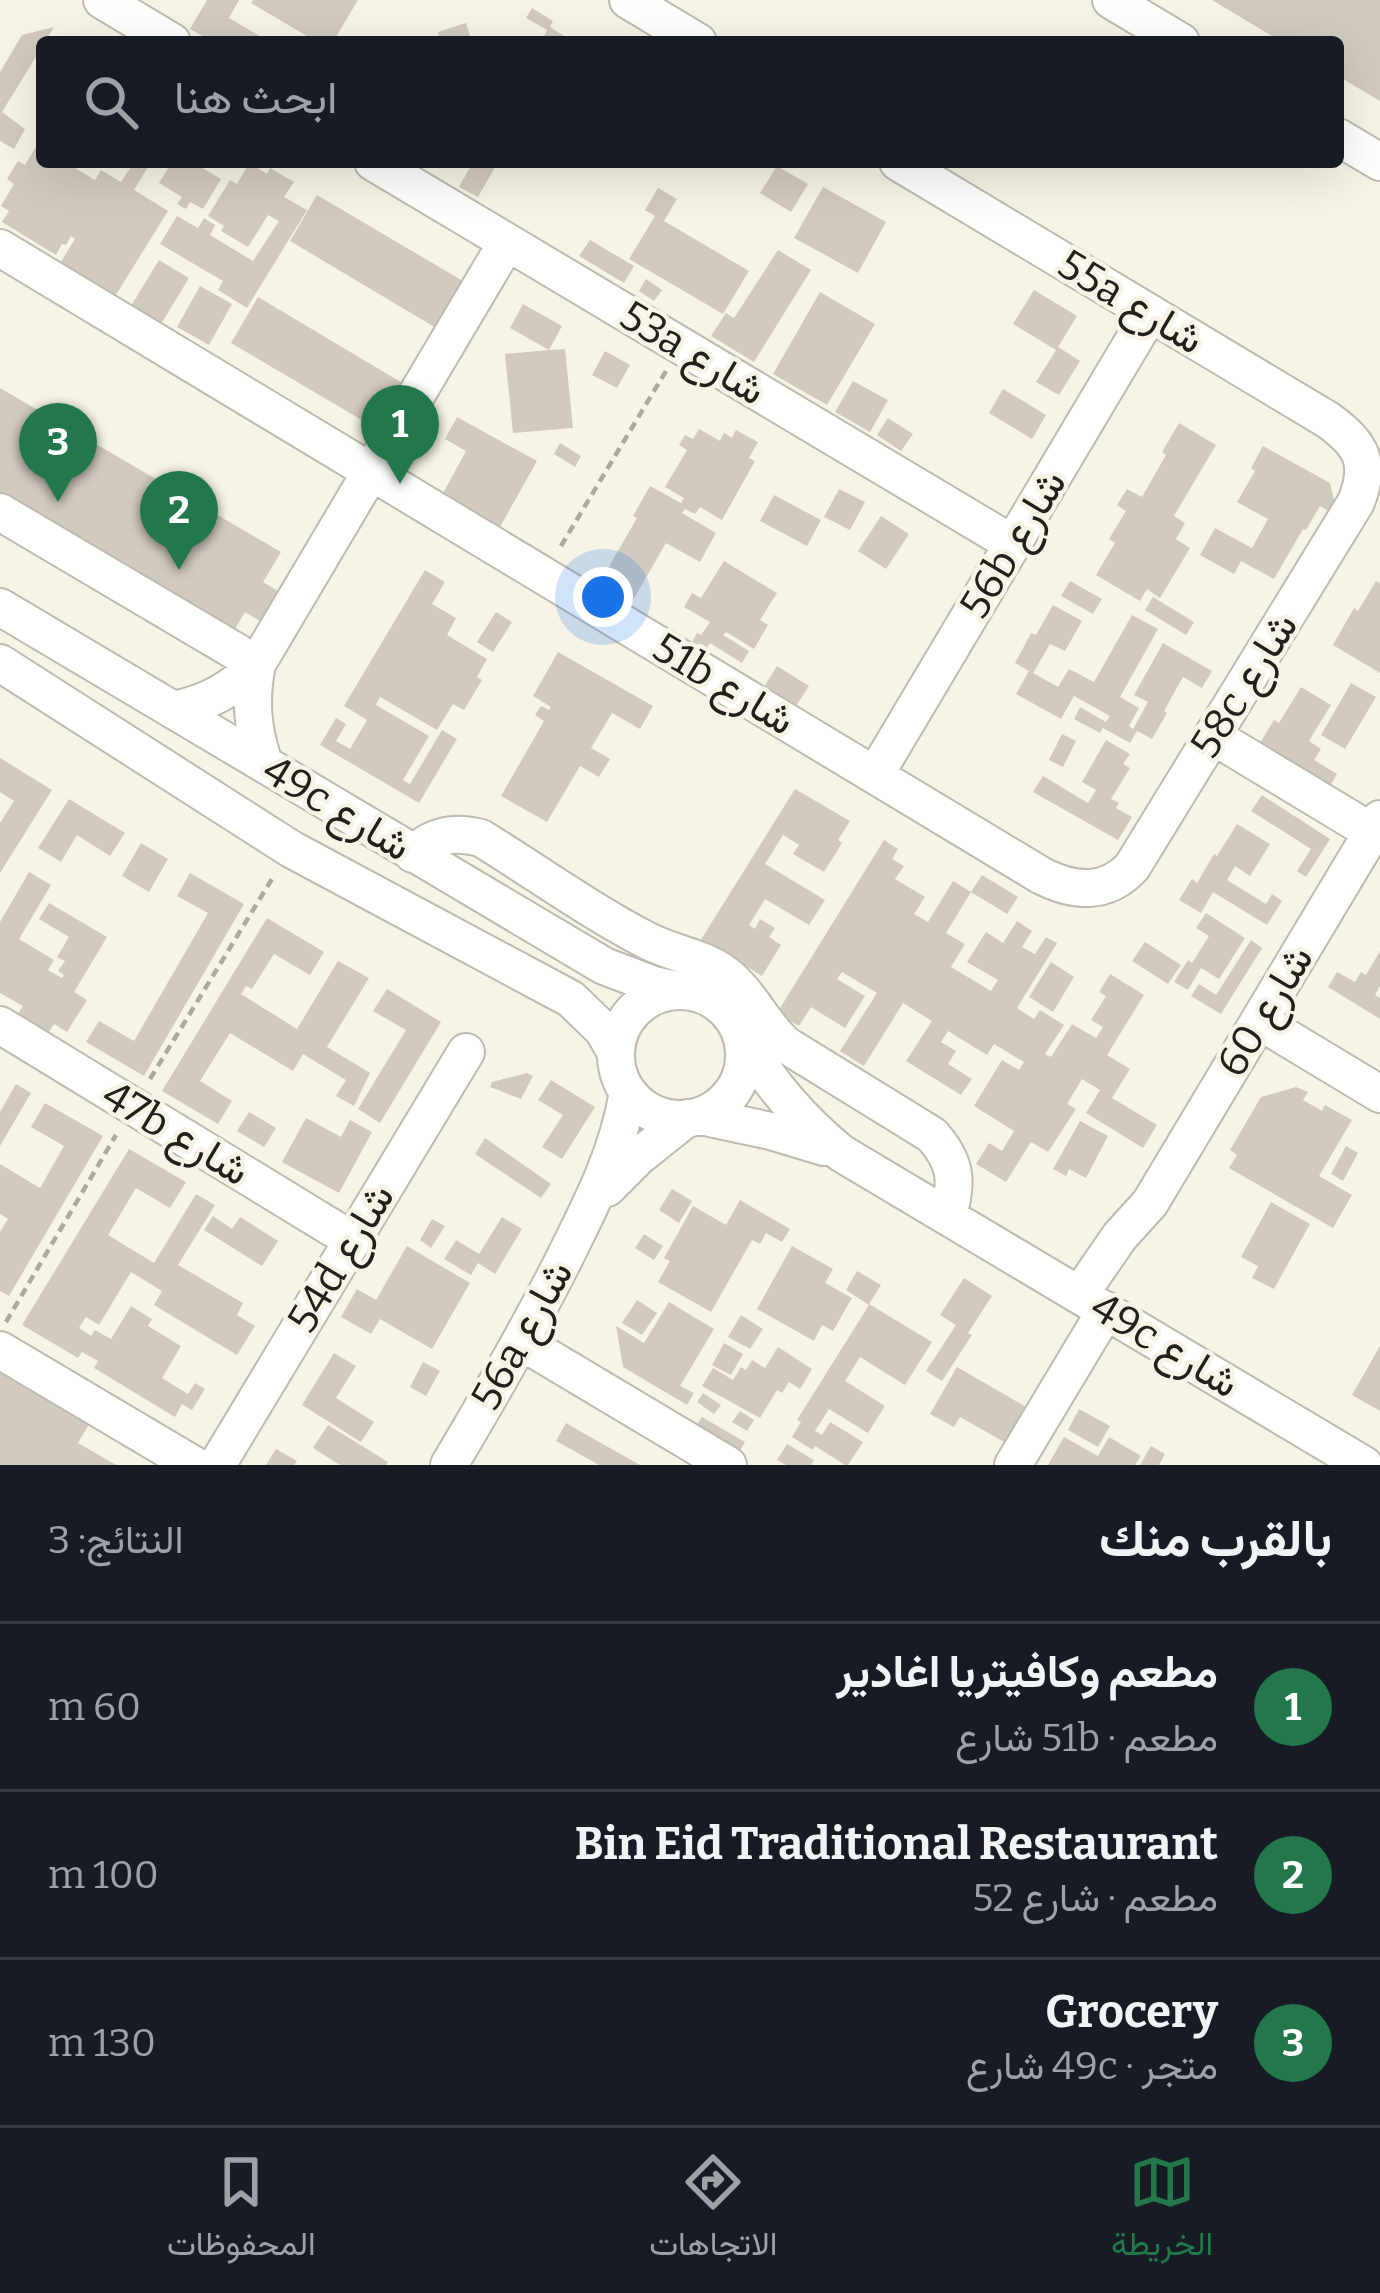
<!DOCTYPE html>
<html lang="ar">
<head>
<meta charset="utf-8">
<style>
  :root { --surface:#171b24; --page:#20242c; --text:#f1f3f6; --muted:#9ea1a6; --line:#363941; --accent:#22784b }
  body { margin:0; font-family:Bitter,Vazirmatn,serif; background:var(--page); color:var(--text); direction:rtl }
  .you { position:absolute; left:603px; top:597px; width:42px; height:42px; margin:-30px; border:9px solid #fff; border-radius:50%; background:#1a73e8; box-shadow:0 0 0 18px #1a73e833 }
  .badge { display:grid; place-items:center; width:78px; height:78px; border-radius:50%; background:var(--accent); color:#fff; font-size:39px; font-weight:700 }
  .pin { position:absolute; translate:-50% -99px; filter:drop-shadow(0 3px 6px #0008) }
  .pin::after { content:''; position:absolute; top:63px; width:42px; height:36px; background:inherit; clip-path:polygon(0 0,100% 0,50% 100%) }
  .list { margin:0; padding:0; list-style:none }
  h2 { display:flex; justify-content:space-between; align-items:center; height:156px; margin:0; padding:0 48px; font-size:51px }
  h2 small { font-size:39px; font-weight:400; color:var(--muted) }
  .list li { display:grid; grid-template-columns:78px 1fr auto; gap:36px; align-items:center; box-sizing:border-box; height:168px; padding:0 48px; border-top:3px solid var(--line) }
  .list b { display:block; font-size:45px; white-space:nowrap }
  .list p { margin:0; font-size:39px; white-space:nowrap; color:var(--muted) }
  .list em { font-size:39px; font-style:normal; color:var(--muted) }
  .icon { flex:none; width:66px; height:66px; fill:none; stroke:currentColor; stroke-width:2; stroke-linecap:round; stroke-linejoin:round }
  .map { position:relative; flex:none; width:1380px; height:1465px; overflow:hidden; direction:ltr }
  .search { position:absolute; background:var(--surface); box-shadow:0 12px 48px #0002; left:36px; right:36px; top:36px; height:132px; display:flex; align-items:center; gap:30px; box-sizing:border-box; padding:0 42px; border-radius:12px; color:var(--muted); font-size:45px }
  .sheet { height:660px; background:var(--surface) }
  nav { display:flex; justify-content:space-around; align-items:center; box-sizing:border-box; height:168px; border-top:3px solid var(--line); background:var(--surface); font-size:33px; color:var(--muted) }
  nav a { display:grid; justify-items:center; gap:6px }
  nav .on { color:var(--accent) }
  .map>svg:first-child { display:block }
  .building { fill:#d1cac0 }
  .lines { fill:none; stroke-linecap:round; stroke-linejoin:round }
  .minor-casing { stroke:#bfbbb0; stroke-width:40 }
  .path { stroke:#aca99f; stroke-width:4.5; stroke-dasharray:9 6; stroke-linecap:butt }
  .minor { stroke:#fff; stroke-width:36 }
  .labels { text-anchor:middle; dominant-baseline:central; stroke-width:9; stroke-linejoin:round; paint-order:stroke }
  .street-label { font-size:42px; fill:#22201c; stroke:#f7f3e7 }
</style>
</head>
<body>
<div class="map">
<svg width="1380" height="1465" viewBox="0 0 1380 1465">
  <rect width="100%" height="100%" fill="#f7f3e7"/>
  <!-- building -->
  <path class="building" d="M207 0H239L229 18 270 42H213L190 29Z
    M253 0H358L333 42H317L251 3Z
    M1212 0H1380V101L1338 76V42H1282Z
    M532 8 553 21 550 27 569 39 567 42H541L547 30 526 18Z
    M466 23 472 42H440L438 32Z
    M54 27 45 42H42V47L2 112 25 129 14 149 0 141V72L22 35Z
    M37 145 42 148V162H65L95 180 101 170 121 182 134 162H151L134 190 168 211 114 298 59 265 75 239 71 236 66 245 62 244 56 255 2 222 9 211 1 206 14 184 7 179 18 161 25 165Z
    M172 162H192L221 179 203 209 190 202 186 209 177 204 182 197 159 183Z
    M473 162H498L478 197 459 187Z
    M249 163 267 174 270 168 294 182 284 197 307 210 247 308 218 290 223 281 160 244 177 216 198 228 204 218 215 225 210 235 253 261 279 221 268 215 248 247 221 231 224 226 208 216 230 180 237 184Z
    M777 166 808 184 791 212 760 193Z
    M823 187 886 222 858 273 794 238Z
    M658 188 677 199 664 221 749 271 723 314 629 259 655 216 645 210Z
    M317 195 463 281 436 328 290 241Z
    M590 240 634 266 624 283 579 256Z
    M778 250 811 270 754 362 711 336 726 313 734 318Z
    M159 260 189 278 161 324 131 306Z
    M646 279 662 290 654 301 639 291Z
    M200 286 232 304 209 345 177 327Z
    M1034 290 1077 316 1058 347 1080 361 1059 395 1036 382 1056 350 1013 324Z
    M820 292 875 324 827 405 773 374Z
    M258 297 404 384 377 429 231 343Z
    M523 304 562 326 549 350 565 349 573 428 513 433 505 354 549 350 510 328Z
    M605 351 630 365 617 388 592 375Z
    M853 381 888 400 870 432 835 412Z
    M0 388 281 552 263 582 278 591 260 621 245 612 235 629 0 492Z
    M1003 389 1046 415 1032 439 989 413Z
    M457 417 537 461 500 527 442 495 466 451 445 439Z
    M888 418 913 434 901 451 877 435Z
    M1179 423 1216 445 1174 516 1185 523 1176 539 1190 548 1160 598 1147 589 1140 601 1096 575 1115 543 1109 539 1126 511 1117 505 1127 489 1142 497 1166 455 1162 452Z
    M699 429 720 441 724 433 732 438 736 430 758 442 749 458 755 461 722 520 700 507 695 514 685 509 682 513 716 533 700 562 666 543 633 600 600 582 637 518 633 516 650 486 681 503 684 498 665 487 687 450 679 445 685 435 693 439Z
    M560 443 581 456 575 467 554 454Z
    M1263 446 1330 483 1338 517 1320 506 1306 530 1303 529 1274 579 1241 561 1234 574 1200 555 1215 528 1252 548 1268 519 1237 502 1255 471 1251 468Z
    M839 489 865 502 850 530 824 517Z
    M774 495 821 520 807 546 760 521Z
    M881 516 909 534 886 569 858 551Z
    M724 561 777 593 760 620 768 625 754 649 726 632 723 635 749 651 742 663 710 643 704 652 691 644 697 633 701 635 710 622 684 607 692 593 701 598Z
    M425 570 445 582 432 604 456 618 447 635 487 659 477 677 482 680 464 710 453 704 437 730 380 697 376 705 429 736 403 780 410 784 442 730 457 739 419 803 320 745 336 718 346 724 336 741 350 749 367 720 344 706Z
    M1070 581 1102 599 1093 614 1061 596Z
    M1376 581 1380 583V673L1333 645 1354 608 1358 611Z
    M1153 597 1194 622 1186 635 1145 610Z
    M1053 605 1082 621 1065 651 1050 644 1033 673 1058 687 1069 669 1094 682 1132 615 1158 629 1120 697 1139 708 1129 726 1133 729 1148 702 1134 695 1163 643 1212 671 1202 688 1183 677 1164 711 1167 713 1152 739 1137 731 1130 743 1103 728 1100 733 1074 719 1080 707 1106 722 1110 716 1074 696 1061 719 1016 694 1029 671 1015 663 1031 633 1036 635Z
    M496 612 512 622 493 652 477 642Z
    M558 652 653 706 640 729 612 713 591 748 610 759 599 777 580 766 547 822 501 796 544 721 535 715 541 706 549 710 551 707 533 696Z
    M777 666 809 686 796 706 764 687Z
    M1351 683 1376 697 1345 749 1321 735Z
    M1301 687 1331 705 1309 741 1321 749 1314 760 1337 774 1327 791 1257 748 1274 720 1279 723Z
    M1062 734 1076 741 1063 767 1049 760Z
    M1106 740 1130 754 1123 764 1130 768 1111 799 1119 803 1116 808 1132 817 1118 840 1033 792 1043 776 1088 803 1096 790 1082 782Z
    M0 758 52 790 0 873V823L14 801 0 792Z
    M795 789 850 821 838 840 842 843 824 872 793 854 799 845 783 835 765 864 825 900 809 925 765 899 749 925 755 929 760 919 775 928 769 937 781 945 762 976 731 957 697 946Z
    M1262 795 1330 839 1306 877 1297 871 1311 849 1251 811Z
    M69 799 125 833 110 856 77 835 61 862 38 848Z
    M1237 824 1270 844 1250 876 1235 866 1227 880 1266 904 1272 894 1282 901 1267 925 1213 892 1201 913 1179 900 1192 879 1197 883 1214 854 1217 856Z
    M884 840 898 849 892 859 904 866 895 879 925 897 914 914 928 922 953 881 971 892 982 875 1018 897 1007 914 971 892 946 933 965 944 951 967 991 991 998 980 967 962 986 932 1003 943 1017 921 1032 931 1022 947 1035 954 1046 937 1057 943 1017 1008 1034 1019 1040 1010 1064 1025 1045 1054 1051 1057 1072 1024 1096 1038 1103 1027 1091 1020 1106 996 1099 992 1110 974 1144 995 1107 1055 1130 1069 1112 1098 1157 1125 1143 1148 1086 1113 1100 1090 1082 1079 1067 1104 1076 1109 1048 1152 1031 1142 1006 1182 976 1164 989 1143 1002 1151 1014 1131 974 1106 1002 1060 1019 1070 1024 1062 994 1044 987 1055 948 1031 941 1042 956 1051 948 1064 972 1079 961 1095 906 1061 932 1021 903 1003 864 1066 840 1051 877 993 842 972 837 979 865 996 845 1028 811 1007 799 1026 777 1013Z
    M141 843 168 859 149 892 122 876Z
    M29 872 51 885 19 939 54 960 48 970 62 978 64 975 58 971 65 961 57 957 69 937 39 919 49 903 107 937 74 992 87 1000 67 1032 54 1024 45 1039 14 1020 23 1006 0 993V922Z
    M190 873 244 904 144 1076 86 1042 99 1021 134 1041 208 913 177 896Z
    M1206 913 1245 938 1219 979 1201 968 1188 990 1174 982 1188 960 1192 963 1209 936 1196 928Z
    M267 918 324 952 310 975 274 954 252 989 246 986 241 994 297 1029 338 961 369 978 327 1047 370 1073 354 1106 336 1096 346 1080 303 1054 293 1071 230 1033 200 1081 232 1101 218 1124 162 1091Z
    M1251 940 1262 948 1221 1014 1191 996 1199 984 1216 995Z
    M1145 942 1181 965 1168 984 1132 961Z
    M1380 951V986L1375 995 1380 998V1019L1328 987 1337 972 1355 982 1361 972 1366 975Z
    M1051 962 1074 977 1053 1012 1029 997Z
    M387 989 441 1022 380 1123 358 1109 406 1030 373 1011Z
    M527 1073 533 1076 521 1099 490 1087 492 1082Z
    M551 1080 595 1107 562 1159 542 1147 563 1115 538 1100Z
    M16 1084 31 1093 0 1146V1112Z
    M1296 1087 1308 1092 1303 1100 1322 1111 1325 1105 1352 1120 1319 1176 1352 1195 1333 1228 1229 1168 1237 1155 1230 1150 1261 1097Z
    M45 1103 103 1136 9 1296 0 1291V1232L8 1219 0 1214V1164L40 1188 64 1146 31 1127Z
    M249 1112 276 1128 264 1147 237 1131Z
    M306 1118 341 1137 350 1120 372 1132 339 1193 282 1162Z
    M1080 1121 1108 1136 1086 1178 1069 1169 1066 1176 1053 1169Z
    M485 1138 551 1184 541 1198 475 1154Z
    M1346 1146 1358 1153 1343 1181 1331 1174Z
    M129 1149 186 1182 170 1208 136 1188 108 1235 154 1263 196 1194 215 1205 178 1265 243 1303 237 1315 255 1326 237 1355 154 1305 162 1291 131 1272 99 1325 86 1317 79 1328 91 1336 95 1330 111 1339 131 1306 152 1319 148 1326 181 1346 162 1378 188 1394 195 1383 205 1389 192 1410 182 1404 175 1417 94 1368 98 1361 82 1352 78 1358 22 1325Z
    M672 1189 692 1201 679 1223 659 1210Z
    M740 1200 790 1229 782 1242 766 1233 760 1244 752 1240 711 1312 658 1282 670 1261 664 1258 693 1206 726 1225Z
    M1271 1202 1310 1224 1274 1289 1252 1278 1258 1266 1241 1257Z
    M213 1216 232 1229 240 1217 278 1241 262 1266 204 1230Z
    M502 1217 522 1229 495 1274 478 1263 471 1275 444 1259 456 1240 479 1254Z
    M432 1219 445 1226 431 1248 420 1240Z
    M644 1234 663 1246 654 1260 635 1248Z
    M407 1246 470 1283 432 1349 380 1319 371 1334 341 1317 357 1289 376 1300Z
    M792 1246 833 1269 825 1283 852 1298 833 1331 822 1325 814 1341 757 1309Z
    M857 1271 881 1285 869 1304 932 1342 905 1385 860 1357 845 1381 885 1406 868 1433 829 1409 815 1431 822 1435 830 1422 863 1442 848 1465H845L815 1446 813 1450 792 1437 801 1422 797 1420 869 1305 846 1290Z
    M964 1278 992 1296 968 1333 972 1335 942 1381 926 1371 956 1325 940 1315Z
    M637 1300 657 1313 642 1335 622 1323Z
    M669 1302 714 1329 680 1386 694 1393 687 1405 623 1367 616 1326 644 1343Z
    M741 1315 763 1329 750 1349 728 1337Z
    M724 1343 743 1354 731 1375 712 1365Z
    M1380 1346V1411L1352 1395Z
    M778 1347 812 1369 800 1389 789 1382 782 1393 777 1390 760 1418 702 1386 713 1368 733 1380 741 1367 746 1370 752 1360 765 1368Z
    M334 1353 356 1366 336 1398 374 1422 361 1442 302 1405Z
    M423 1362 440 1371 426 1396 410 1387Z
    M957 1367 1026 1407 1006 1443 960 1417 954 1427 930 1414Z
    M0 1373 89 1424 78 1443 116 1465H0Z
    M703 1393 721 1405 714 1414 697 1402Z
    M1079 1409 1110 1426 1098 1447 1068 1430Z
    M740 1411 754 1420 747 1431 732 1422Z
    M702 1417 745 1442 740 1451 696 1426Z
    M566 1423 585 1434 640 1465H599L576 1452 556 1441Z
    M328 1425 388 1462 386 1465H340L313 1448Z
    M1064 1437 1098 1456 1109 1437 1141 1456 1135 1465H1048Z
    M787 1444 814 1460 811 1465H786L777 1460Z
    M1151 1446 1165 1454 1159 1465H1140Z
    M276 1449 297 1461 294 1465H266Z"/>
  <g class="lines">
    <defs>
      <path id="minor" d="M102 0 172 42
        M628 0 698 42
        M1111 0 1181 42
        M1338 137 1380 162
        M373 162 1013 544
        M0 248 1042 876C1074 892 1106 895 1132 867L1356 502C1372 462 1361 444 1328 420L898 162
        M0 512 257 664
        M0 607 604 966 654 985 682 991
        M0 663 291 849 571 999 603 1030 616 1053
        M257 664C250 699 252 729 264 763
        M173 710C208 703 233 689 257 664L507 242
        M1213 736 1372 832
        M875 775 1150 313
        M413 854C433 835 454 831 481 838 536 872 590 911 648 941 674 954 702 957 725 974 751 994 762 1024 786 1045L932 1135C956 1162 958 1181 948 1215
        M616 1055a64 64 0 1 1 128 0a64 64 0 1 1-128 0Z
        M1259 1021 1380 1094
        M0 1025 352 1240
        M743 1039C770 1084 800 1119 841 1153L1364 1465
        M700 1116 771 1131 824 1147
        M607 1188 637 1158 687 1118
        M1080 1294 1120 1236 1150 1203 1380 819
        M522 1342 728 1465
        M0 1350 194 1465
        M217 1465 466 1052
        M449 1465C490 1396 530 1327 566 1255 593 1201 618 1152 628 1092
        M1013 1465 1106 1310"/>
    </defs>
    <!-- minor casing -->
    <use href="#minor" class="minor-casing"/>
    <!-- path -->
    <path class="path" d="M561 546 666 371
      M150 1079 275 874
      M6 1322 116 1135"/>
    <!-- minor -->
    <use href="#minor" class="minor"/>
  </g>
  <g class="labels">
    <!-- street labels -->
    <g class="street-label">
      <text transform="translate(1131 302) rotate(31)">55a شارع</text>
      <text transform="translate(693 353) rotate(31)">53a شارع</text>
      <text transform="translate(1013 544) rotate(-59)">56b شارع</text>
      <text transform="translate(724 684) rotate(31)">51b شارع</text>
      <text transform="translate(1244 685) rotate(-58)">58c شارع</text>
      <text transform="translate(337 808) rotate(31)">49c شارع</text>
      <text transform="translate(1265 1011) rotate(-59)">شارع 60</text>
      <text transform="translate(176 1133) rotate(31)">47b شارع</text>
      <text transform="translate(341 1258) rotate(-59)">54d شارع</text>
      <text transform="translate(522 1335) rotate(-61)">56a شارع</text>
      <text transform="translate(1165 1345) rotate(31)">49c شارع</text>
    </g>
  </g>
</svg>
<div class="you"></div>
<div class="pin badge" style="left:400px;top:484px">1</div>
<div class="pin badge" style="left:179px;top:570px">2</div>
<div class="pin badge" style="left:58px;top:502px">3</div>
<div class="search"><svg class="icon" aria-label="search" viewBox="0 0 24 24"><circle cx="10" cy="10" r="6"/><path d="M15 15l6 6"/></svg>ابحث هنا</div>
</div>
<section class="sheet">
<h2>بالقرب منك<small>النتائج: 3</small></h2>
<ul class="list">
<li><span class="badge">1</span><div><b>مطعم وكافيتريا اغادير</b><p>مطعم · 51b شارع</p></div><em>60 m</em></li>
<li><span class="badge">2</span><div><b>Bin Eid Traditional Restaurant</b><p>مطعم · شارع 52</p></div><em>100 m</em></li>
<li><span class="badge">3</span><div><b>Grocery</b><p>متجر · 49c شارع</p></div><em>130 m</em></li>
</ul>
</section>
<nav>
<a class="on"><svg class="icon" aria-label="map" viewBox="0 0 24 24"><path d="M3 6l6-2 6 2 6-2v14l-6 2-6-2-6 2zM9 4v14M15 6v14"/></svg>الخريطة</a>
<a><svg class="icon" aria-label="directions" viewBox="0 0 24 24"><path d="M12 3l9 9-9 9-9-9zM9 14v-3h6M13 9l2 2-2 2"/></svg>الاتجاهات</a>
<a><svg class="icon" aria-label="saved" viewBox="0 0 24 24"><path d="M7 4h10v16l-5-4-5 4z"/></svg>المحفوظات</a>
</nav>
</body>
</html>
